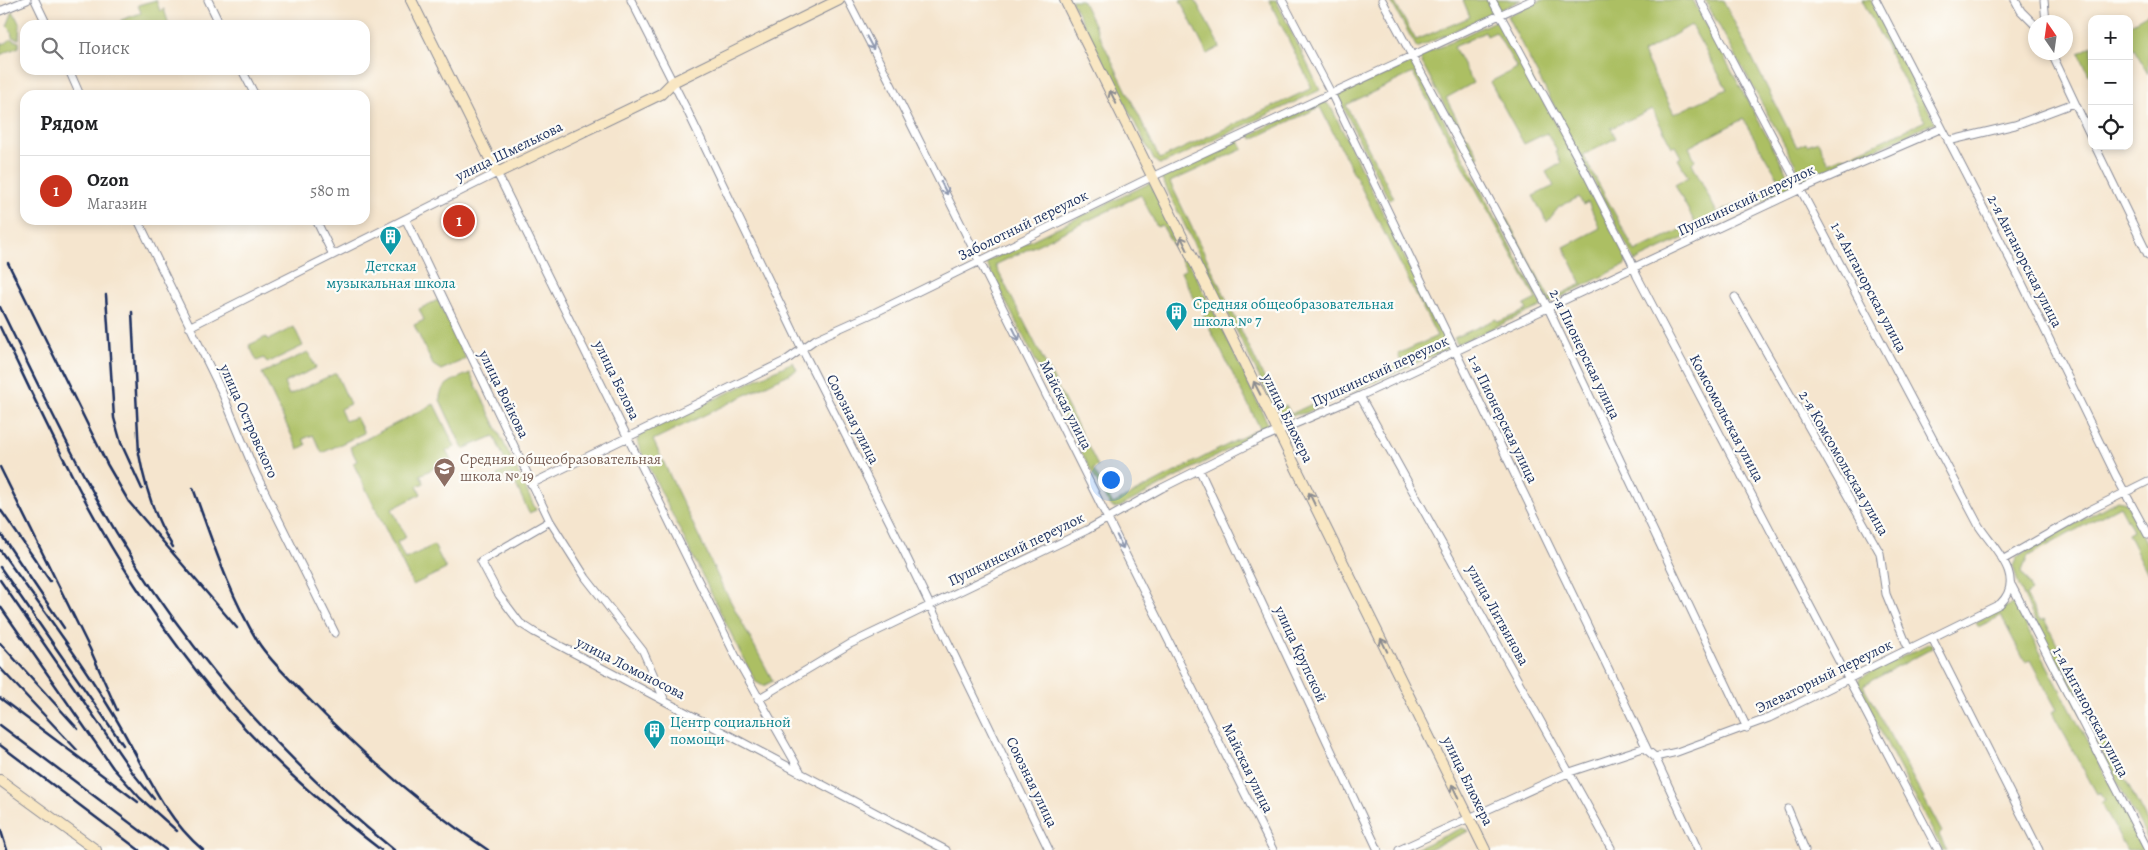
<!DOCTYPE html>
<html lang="ru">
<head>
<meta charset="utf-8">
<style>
  :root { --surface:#fff; --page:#f2f2f2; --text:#202124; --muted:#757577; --line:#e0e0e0; --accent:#c8321e }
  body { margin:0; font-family:Alegreya,serif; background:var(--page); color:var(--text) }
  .controls { position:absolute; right:15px; top:15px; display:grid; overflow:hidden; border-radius:10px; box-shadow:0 2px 8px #0003 }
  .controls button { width:45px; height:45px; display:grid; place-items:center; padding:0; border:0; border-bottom:1px solid var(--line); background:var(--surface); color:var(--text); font:25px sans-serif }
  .compass { position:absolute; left:2028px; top:15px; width:45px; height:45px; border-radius:50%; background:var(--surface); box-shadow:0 2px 8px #0003; rotate:347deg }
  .you { position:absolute; left:1110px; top:479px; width:18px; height:18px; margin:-12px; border:4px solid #fff; border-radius:50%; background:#1a73e8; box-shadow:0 0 0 8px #1a73e833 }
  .badge { display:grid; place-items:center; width:32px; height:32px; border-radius:50%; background:var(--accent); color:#fff; font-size:16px; font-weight:700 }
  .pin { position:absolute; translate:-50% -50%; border:2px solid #fff; box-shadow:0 1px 5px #0006 }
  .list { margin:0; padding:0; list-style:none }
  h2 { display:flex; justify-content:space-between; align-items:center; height:65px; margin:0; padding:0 20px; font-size:21px }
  h2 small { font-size:16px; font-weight:400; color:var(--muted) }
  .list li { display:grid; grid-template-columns:32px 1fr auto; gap:15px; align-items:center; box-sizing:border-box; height:70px; padding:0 20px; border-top:1px solid var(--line) }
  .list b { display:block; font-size:19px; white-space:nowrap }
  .list p { margin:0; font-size:16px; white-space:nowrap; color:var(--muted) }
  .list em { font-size:16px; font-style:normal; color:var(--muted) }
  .icon { flex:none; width:28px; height:28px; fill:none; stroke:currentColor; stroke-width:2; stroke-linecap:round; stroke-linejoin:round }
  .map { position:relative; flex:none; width:2148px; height:850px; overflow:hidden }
  .search { position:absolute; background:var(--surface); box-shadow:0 2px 8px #0003; left:20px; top:20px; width:350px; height:55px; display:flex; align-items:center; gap:12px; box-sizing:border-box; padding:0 18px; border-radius:15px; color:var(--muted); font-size:19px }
  .panel { position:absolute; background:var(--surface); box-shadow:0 2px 8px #0003; left:20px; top:90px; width:350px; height:135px; border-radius:15px }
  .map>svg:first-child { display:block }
  .green { fill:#acbf63; stroke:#647760; fill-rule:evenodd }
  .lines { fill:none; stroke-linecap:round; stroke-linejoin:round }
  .street-casing { stroke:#888a96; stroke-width:9 }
  .secondary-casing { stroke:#888a96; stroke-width:12 }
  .street { stroke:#fff; stroke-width:7 }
  .secondary { stroke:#f9e7c3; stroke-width:10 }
  .rail { stroke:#1b2f5e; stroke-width:2.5 }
  .oneway { stroke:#8d97ae }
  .oneway2 { stroke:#8a8b90 }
  .labels { text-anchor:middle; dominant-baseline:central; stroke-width:4.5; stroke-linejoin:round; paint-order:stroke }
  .street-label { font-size:15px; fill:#1b2f5e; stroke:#fdfcf7 }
  .culture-label { font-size:15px; fill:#0d838f; stroke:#fdfcf7; text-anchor:start }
  .education-label { font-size:15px; fill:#785e54; stroke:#fdfcf7; text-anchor:start }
</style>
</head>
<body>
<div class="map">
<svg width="2148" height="850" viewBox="0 0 2148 850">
  <rect width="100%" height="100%" fill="#fdfcf7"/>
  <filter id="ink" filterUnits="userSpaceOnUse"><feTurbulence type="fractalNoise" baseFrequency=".02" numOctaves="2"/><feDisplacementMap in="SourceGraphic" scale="10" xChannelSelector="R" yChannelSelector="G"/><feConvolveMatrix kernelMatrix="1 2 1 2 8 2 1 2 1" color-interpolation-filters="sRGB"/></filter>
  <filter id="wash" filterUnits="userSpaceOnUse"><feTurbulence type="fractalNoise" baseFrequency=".0096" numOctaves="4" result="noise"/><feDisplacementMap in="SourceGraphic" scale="20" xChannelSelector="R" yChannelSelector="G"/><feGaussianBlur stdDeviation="1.12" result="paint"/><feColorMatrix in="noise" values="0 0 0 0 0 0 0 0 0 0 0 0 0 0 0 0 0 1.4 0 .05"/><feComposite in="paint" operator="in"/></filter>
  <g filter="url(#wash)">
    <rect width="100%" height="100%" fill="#f5e5ce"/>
    <!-- green -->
    <path class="green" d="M156 0 160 11 164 9 169 25H122L121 20 141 13 138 5Z
      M1071 0H1082L1160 159 1312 88 1269 0H1276L1320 90 1165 163 1159 164 1154 160Z
      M1180 0H1195L1220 47 1207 54Z
      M1390 0H1393L1416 40 1470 17 1463 0H1521L1417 48Z
      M1542 0H1693L1794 186 1635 261 1507 16ZM1691 25 1727 89 1674 114 1643 53ZM1652 109 1672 147 1675 146 1681 157 1678 159 1688 177 1675 185 1695 223 1635 251 1583 155 1616 138 1611 128ZM1743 119 1781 183 1717 213 1692 163 1695 160 1689 147Z
      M1705 0H1723L1797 147 1806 143 1807 145 1818 141 1829 163 1844 156 1845 158 1925 121 1862 0H1871L1935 122 1805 182Z
      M13 11 20 25 19 39 12 37 11 30 7 26Z
      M2148 14V73L2134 49 2129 51V25Z
      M1499 19 1573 155 1627 259 1625 265 1549 303 1419 57ZM1485 32 1487 36 1496 32 1517 68 1490 82 1524 144 1547 133 1557 150 1555 151 1561 163 1546 172 1554 186 1533 196 1547 222 1559 207 1579 197 1583 205 1588 202 1600 228 1564 247 1582 284 1550 299 1474 159 1479 156 1468 137H1466L1446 98 1473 83 1454 47Z
      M11 39 19 42V47L0 55 1 44 6 43Z
      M2092 46V73L2089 75 2079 53Z
      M1412 60 1542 306 1457 344 1454 338 1496 319 1498 322 1527 310 1524 305 1536 299 1413 73 1346 105 1394 198 1389 200 1337 95Z
      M1320 102 1327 103 1332 109 1449 348 1306 413 1288 416 1276 411 1161 177 1238 140 1243 149 1170 182 1279 409 1286 405 1291 414 1401 362 1398 354 1437 336 1320 107 1252 139 1250 135Z
      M1150 183 1209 303 1199 308 1181 272 1186 269 1162 225 1157 227 1141 195 995 265 1098 466 1093 469 1113 504 1260 428 1203 315 1213 310 1269 426 1267 429 1120 507 1113 508 1107 501 1089 467 986 262Z
      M438 300 466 359 441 370 433 365 414 325 424 320 419 309Z
      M294 327 303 346 267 363 264 358 257 361 249 345 266 337 268 340Z
      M308 352 316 368 284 383 289 395 336 373 350 404 340 409 345 421 356 417 364 433 322 453 313 435 303 439 306 445 298 449 262 373Z
      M793 362 797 370 653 440 722 585 773 681 763 686 756 682 743 658 639 447 637 440 641 434Z
      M470 373 536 510 529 513 511 474 499 479 497 475 509 469 494 436 463 449 440 400C439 383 457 379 470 373Z
      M434 404 455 447 446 451 451 460 420 475 424 483 417 486 421 494 392 509 406 537 397 542 405 559 434 545 446 569 413 585 353 463 357 461 350 447Z
      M2118 500 2126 502 2148 546V574L2128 534 2133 531 2120 506 2028 556 2022 571 2032 591 2026 595 2040 621 2044 619 2066 662 2062 664 2072 684 2074 683 2148 823V840L2064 681 2019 586 2013 566 2017 557 2026 551Z
      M2014 603 2145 850H2127L2101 803 2105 801 2100 792 2097 794 2052 712 2057 710 2030 660 2025 662 2001 616 1978 627 1976 622Z
      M1930 643 1933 648 1863 685 1942 832 1939 835 1947 850H1942L1941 847 1859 690 1858 683 1860 678Z
      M1462 828 1469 831 1427 850H1413Z"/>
  </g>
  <g filter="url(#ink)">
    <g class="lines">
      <defs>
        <path id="street" d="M35 0 47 25
          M208 0 220 25
          M631 0 687 110 802 349 892 527 1049 850
          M848 0 889 80 1273 850
          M1282 0 1331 93 1648 751 1655 757 1698 850
          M1382 0 1548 308 1747 728
          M1492 0 1586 173 1631 261 1637 276 1938 850
          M1876 0 2020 279 2116 476 2148 535
          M2015 0 2021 11 2036 26
          M2044 0 2046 22
          M0 11 27 0
          M2051 52 2092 139
          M69 70 80 95
          M242 70 255 95
          M1948 141 2015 125 2074 103
          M2095 146 2148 255
          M138 220 221 390 255 472 335 633
          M316 220 333 255
          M406 220 550 521 586 578 643 651 665 701
          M1735 297 1880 553 1886 594 1909 650
          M189 327 497 173 739 663 800 771
          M1360 396 1611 848
          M1199 469 1378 850
          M531 484 785 361 816 339 874 313 1143 181 1532 0
          M550 521 481 561 499 595 520 623 534 632 946 850
          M2004 559 2090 510 2148 481
          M2012 586 2148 850
          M1932 638 2039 850
          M758 699 850 644 1087 530 1162 488 1260 439 1360 396 1801 189 1942 128
          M1655 757 1677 752 1769 718 2000 604C2027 578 1994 549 1979 526L1700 0
          M1788 809 1805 850
          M1399 850 1570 772 1646 747"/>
        <path id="secondary" d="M411 0 497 173 661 94 673 82 839 0
          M1065 0 1485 850
          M0 780 96 850"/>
      </defs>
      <!-- street casing -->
      <use href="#street" class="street-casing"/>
      <!-- secondary casing -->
      <use href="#secondary" class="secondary-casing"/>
      <!-- street -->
      <use href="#street" class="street"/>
      <!-- secondary -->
      <use href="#secondary" class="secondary"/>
      <!-- rail -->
      <path class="rail" d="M8 263 107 464 129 502 237 628
        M106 295 114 418 121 443 142 489
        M0 307C29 366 57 425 88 483 165 625 269 749 394 850
        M132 312 139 454C145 487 154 518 173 547
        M0 327C42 414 82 504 135 585 177 649 225 712 280 764 312 795 346 823 381 850
        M0 467 90 649 117 710
        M193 488C212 540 229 594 258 642 270 661 290 679 306 696 362 754 421 806 488 850
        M0 509 50 581
        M0 533 64 628
        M0 550C38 603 78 656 112 712 141 759 160 814 203 850
        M0 567 123 745
        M0 580 133 773 154 799
        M0 606 113 768 140 798 177 831
        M0 643 78 729
        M0 668 77 750
        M0 698 138 802
        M0 725 166 850
        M0 745 139 850
        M0 828 7 850"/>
    </g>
    <!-- one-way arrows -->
    <defs><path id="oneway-shaft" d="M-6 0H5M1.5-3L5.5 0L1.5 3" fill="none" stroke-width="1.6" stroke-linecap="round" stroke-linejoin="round" transform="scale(1.25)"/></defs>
    <g class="oneway">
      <use href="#oneway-shaft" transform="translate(870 43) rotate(62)"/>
      <use href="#oneway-shaft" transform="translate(944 188) rotate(63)"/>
      <use href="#oneway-shaft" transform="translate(1016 334) rotate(64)"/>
      <use href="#oneway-shaft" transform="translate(1120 542) rotate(64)"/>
    </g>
    <g class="oneway2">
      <use href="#oneway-shaft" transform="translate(1113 97) rotate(-116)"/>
      <use href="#oneway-shaft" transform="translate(1184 243) rotate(-116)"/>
      <use href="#oneway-shaft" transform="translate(1257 388) rotate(-117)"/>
      <use href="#oneway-shaft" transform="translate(1312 499) rotate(-116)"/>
      <use href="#oneway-shaft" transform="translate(1384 645) rotate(-116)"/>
      <use href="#oneway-shaft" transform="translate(1455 791) rotate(-116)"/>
    </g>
  </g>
  <!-- icons -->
  <defs>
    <symbol id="building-pin" viewBox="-11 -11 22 30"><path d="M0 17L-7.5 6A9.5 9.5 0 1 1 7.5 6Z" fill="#0f9aa8" stroke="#fdfcf7"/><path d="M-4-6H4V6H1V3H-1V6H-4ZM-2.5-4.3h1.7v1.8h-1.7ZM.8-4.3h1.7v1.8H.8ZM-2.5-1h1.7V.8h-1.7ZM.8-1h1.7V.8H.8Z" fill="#fff"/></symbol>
    <symbol id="school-pin" viewBox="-11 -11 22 30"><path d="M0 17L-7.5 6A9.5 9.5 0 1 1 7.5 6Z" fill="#8d6e63" stroke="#fdfcf7"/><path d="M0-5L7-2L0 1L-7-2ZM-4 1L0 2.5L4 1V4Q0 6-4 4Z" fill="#fff"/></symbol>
  </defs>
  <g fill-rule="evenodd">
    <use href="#building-pin" x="378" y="224" width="25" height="34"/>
    <use href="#building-pin" x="1164" y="300" width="25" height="34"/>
    <use href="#school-pin" x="432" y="456" width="25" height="34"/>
    <use href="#building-pin" x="642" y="718" width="25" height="34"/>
  </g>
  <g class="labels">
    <!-- street labels -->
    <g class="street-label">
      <text transform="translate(509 151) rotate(-26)">улица Шмелькова</text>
      <text transform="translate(1746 200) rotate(-25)">Пушкинский переулок</text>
      <text transform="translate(1023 225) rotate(-26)">Заболотный переулок</text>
      <text transform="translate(2025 261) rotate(63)">2-я Анганорская улица</text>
      <text transform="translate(1869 287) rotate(62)">1-я Анганорская улица</text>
      <text transform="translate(1585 354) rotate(64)">2-я Пионерская улица</text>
      <text transform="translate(1380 371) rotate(-25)">Пушкинский переулок</text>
      <text transform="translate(617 380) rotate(64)">улица Белова</text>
      <text transform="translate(504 394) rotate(64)">улица Войкова</text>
      <text transform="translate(1066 405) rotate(63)">Майская улица</text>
      <text transform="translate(1288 418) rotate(64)">улица Блюхера</text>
      <text transform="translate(1727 418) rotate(62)">Комсомольская улица</text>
      <text transform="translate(853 419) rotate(63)">Союзная улица</text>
      <text transform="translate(1503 419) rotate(64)">1-я Пионерская улица</text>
      <text transform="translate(249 421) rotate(66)">улица Островского</text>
      <text transform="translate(1844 463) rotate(60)">2-я Комсомольская улица</text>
      <text transform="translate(1016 549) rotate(-26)">Пушкинский переулок</text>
      <text transform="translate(1498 615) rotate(61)">улица Литвинова</text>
      <text transform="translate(1301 654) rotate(65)">улица Крупской</text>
      <text transform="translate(631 668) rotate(27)">улица Ломоносова</text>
      <text transform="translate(1824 676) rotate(-26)">Элеваторный переулок</text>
      <text transform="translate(2091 712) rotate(62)">1-я Анганорская улица</text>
      <text transform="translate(1248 768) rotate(64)">Майская улица</text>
      <text transform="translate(1468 781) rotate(64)">улица Блюхера</text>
      <text transform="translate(1032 782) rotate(64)">Союзная улица</text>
    </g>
    <!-- culture labels -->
    <g class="culture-label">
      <text x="391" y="266" text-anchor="middle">Детская<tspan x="391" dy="17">музыкальная школа</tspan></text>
      <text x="1193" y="304">Средняя общеобразовательная<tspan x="1193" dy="17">школа № 7</tspan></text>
      <text x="670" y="722">Центр социальной<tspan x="670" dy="17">помощи</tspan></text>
    </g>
    <!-- education labels -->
    <g class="education-label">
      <text x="460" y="459">Средняя общеобразовательная<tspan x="460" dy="17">школа № 19</tspan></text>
    </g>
  </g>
</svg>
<div class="controls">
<button>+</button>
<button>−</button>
<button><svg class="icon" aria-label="locate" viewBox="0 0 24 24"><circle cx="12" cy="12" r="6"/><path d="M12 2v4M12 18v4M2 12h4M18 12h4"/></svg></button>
</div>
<svg class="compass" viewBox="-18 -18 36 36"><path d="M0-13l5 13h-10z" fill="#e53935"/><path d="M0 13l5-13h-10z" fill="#757577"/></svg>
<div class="you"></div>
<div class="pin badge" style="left:459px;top:221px">1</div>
<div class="search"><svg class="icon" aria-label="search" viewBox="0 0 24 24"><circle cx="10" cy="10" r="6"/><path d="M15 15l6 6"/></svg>Поиск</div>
<section class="panel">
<h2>Рядом<small></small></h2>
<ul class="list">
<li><span class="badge">1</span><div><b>Ozon</b><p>Магазин</p></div><em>580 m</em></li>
</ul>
</section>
</div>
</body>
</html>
